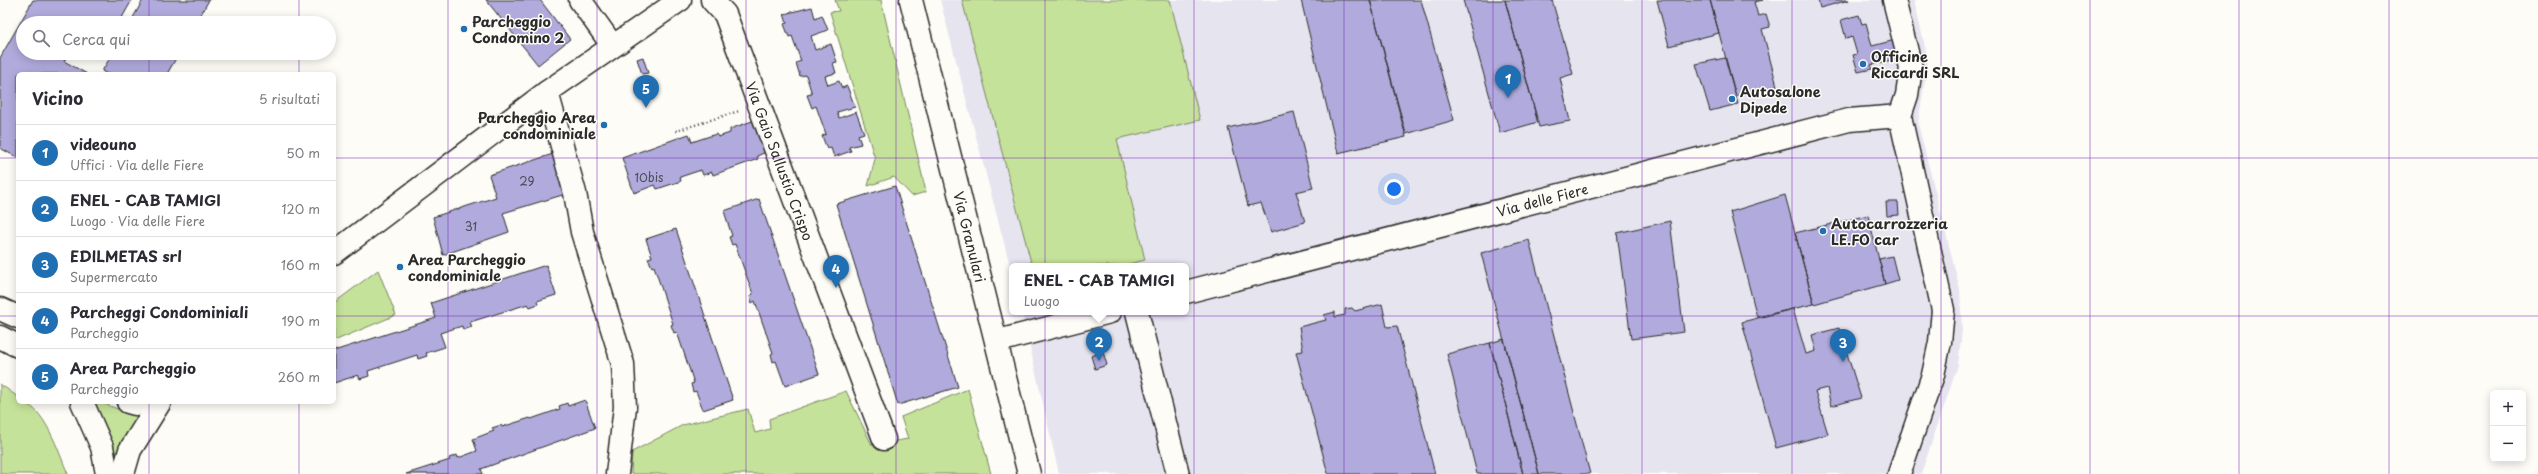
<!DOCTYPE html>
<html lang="it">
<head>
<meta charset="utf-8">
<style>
  :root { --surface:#fff; --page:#f7f7f7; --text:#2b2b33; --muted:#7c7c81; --line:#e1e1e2; --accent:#1f6fb2 }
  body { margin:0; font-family:"Playpen Sans",sans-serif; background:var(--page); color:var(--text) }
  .controls { position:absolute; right:12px; bottom:12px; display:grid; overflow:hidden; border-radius:6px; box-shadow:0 2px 10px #0003 }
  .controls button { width:36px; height:36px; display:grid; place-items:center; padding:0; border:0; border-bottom:1px solid var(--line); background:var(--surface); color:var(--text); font:20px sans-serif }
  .you { position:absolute; left:1394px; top:189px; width:14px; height:14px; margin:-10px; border:3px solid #fff; border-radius:50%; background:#1a73e8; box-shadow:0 0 0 6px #1a73e833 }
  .badge { display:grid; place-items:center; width:26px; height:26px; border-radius:50%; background:var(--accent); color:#fff; font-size:13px; font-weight:700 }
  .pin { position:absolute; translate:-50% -33px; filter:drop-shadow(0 1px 2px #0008) }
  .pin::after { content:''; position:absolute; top:21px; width:14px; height:12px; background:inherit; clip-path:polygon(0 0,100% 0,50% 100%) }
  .popup { position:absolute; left:1009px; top:263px; width:180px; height:52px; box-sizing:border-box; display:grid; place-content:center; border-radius:6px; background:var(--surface); filter:drop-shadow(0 1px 3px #0005); font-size:13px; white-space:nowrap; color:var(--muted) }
  .popup b { font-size:15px; color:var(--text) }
  .popup::after { content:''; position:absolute; left:50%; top:100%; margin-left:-8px; border:8px solid transparent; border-top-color:var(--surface) }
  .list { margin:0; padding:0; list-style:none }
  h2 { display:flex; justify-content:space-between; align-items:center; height:52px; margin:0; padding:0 16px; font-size:17px }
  h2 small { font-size:13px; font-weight:400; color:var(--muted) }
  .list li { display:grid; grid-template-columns:26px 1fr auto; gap:12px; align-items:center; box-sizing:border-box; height:56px; padding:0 16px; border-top:1px solid var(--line) }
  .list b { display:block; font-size:15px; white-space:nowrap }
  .list p { margin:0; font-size:13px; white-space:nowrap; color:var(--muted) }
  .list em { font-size:13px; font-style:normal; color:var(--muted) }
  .icon { flex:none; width:22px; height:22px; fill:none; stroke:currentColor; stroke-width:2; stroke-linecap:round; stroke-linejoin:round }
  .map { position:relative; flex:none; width:2538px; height:474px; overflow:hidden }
  .search { position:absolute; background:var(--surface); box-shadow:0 2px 10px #0003; left:16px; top:16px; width:320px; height:44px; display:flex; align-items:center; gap:10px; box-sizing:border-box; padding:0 14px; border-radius:22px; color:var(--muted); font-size:15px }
  .panel { position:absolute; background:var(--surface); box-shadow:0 2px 10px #0003; left:16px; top:72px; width:320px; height:332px; border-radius:6px }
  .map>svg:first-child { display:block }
  .built { fill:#e6e4ef }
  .green { fill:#c5e29a; stroke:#788662 }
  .building { fill:#b0abdc; stroke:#2b2b2b }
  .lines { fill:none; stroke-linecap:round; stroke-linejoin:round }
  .minor-casing { stroke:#2b2b2b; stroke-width:25 }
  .path { stroke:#2b2b2b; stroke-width:2.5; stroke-dasharray:1 3; stroke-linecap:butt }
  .minor { stroke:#fdfcf7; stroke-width:22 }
  .grid { fill:none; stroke:#7b2cbf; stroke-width:1; stroke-opacity:0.55 }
  .poi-dot { fill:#1f6fb2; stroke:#fdfcf7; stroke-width:1.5 }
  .labels { text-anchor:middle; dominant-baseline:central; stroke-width:3; stroke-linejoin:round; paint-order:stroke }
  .number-label { font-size:12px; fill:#4c4b57 }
  .poi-label { font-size:14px; font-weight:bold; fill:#2b2b2b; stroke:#fdfcf7; text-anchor:start }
  .street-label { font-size:14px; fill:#2b2b2b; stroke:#fdfcf7 }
</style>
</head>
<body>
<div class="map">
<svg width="2538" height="474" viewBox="0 0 2538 474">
  <rect width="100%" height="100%" fill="#fdfcf7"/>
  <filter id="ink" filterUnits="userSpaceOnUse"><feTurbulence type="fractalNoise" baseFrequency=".025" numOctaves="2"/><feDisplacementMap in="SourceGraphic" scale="8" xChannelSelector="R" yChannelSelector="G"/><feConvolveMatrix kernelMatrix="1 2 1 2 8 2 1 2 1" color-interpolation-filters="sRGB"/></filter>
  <g filter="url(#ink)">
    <!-- built -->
    <path class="built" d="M940 0H1914L1928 60 1918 124 1960 289 1962 330 1958 365 1921 474H1059L1022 312H1186V266H1012V273Z"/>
    <!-- green -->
    <path class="green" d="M835 0H881L926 192 912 196 894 177 868 186 875 159 830 12 839 11Z
      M962 0H1170L1200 120 1117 139 1145 260 1120 266H1032Z
      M378 270 396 315 334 341V303Z
      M0 384 18 397V402C44 402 59 454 68 474H0Z
      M968 389 991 474H631L632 452 683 425 748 409 755 433 770 429 769 419 846 391 872 445 908 439 901 417Z
      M91 402C110 402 125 417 143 412L115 469Z"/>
    <!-- building -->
    <path class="building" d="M33 0H132L119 23H23V53H69L64 61 87 74H18V158L0 148V58Z
      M143 0H209L196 23H130Z
      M486 0H540L570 39 538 65Z
      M1301 0H1370L1406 137 1338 153Z
      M1370 0H1421L1454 120 1406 134Z
      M1463 0H1505L1538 122 1500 133Z
      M1505 0H1552L1573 74 1560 78 1570 121 1539 127Z
      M1657 0H1710L1719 33 1669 46Z
      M1710 0H1763L1754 2 1758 16 1766 14 1770 27 1762 29 1777 86 1736 96Z
      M1818 0H1849L1820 8Z
      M812 7 815 18 822 15 828 30 811 36 815 50 831 44 837 62 833 63 836 73 825 76 828 85 839 81 842 88 847 86 855 107 837 112 839 118 856 112 864 133 858 135 861 144 849 147 851 151 834 157 831 148 827 149 822 136 826 134 816 106 812 108 807 95 812 94 806 75 800 76 796 63 801 61 792 36 789 37 784 24 787 23 784 14Z
      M1859 15 1862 24 1866 23 1872 46 1895 40 1900 58 1871 65 1872 69 1858 72 1853 55 1857 54 1852 37 1846 39 1841 20Z
      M88 53H102L99 59Z
      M113 53H179L167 74H107L102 71Z
      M643 57 648 73 642 74 637 59Z
      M1725 58 1738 104 1710 111 1696 64Z
      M1294 112 1313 188 1296 192 1305 222 1271 232 1261 203 1248 206 1228 128Z
      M755 120 766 152 757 156 758 159 713 175 712 172 703 175 701 170 680 177 681 181 657 189 655 185 634 193 622 158 689 134 692 142 716 134 718 137 730 133V129Z
      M556 153 569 193 503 213 509 232 443 255 433 217 496 197 489 175Z
      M895 186 958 387 898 405 836 204Z
      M1785 195 1814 304 1757 317 1730 212Z
      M759 199 819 374 785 386 776 361 773 362 771 354 773 353 755 301 752 303 750 296 753 294 735 244 732 245 729 237 732 236 724 211Z
      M1886 202H1898L1899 215 1887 216Z
      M1868 215 1885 284 1814 304 1795 233Z
      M1670 221 1684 332 1631 339 1617 233Z
      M676 229 733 400 703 410 696 391 693 392 691 384 694 383 677 332 674 333 671 325 673 324 654 266 652 267 648 258 652 257 646 239Z
      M1529 240 1590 474H1539L1481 253Z
      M1892 256 1898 280 1885 284 1879 259Z
      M546 265 556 295 537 301 538 304 530 307 528 304 470 322 472 327 463 330 462 326 440 333 445 347 426 353 427 356 418 359 417 355 368 371 369 376 360 379 358 375 334 383V351L436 318 431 303Z
      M1382 304 1387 327 1397 326 1435 474H1328L1296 352 1303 351 1299 327 1326 320 1324 315 1335 312V317L1345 315V309L1352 308 1355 311Z
      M1793 309 1806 354 1816 351 1812 335 1839 328 1861 398 1831 406 1827 388 1815 391 1828 434 1776 448 1742 322Z
      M1504 339 1539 474H1523L1490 343Z
      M1490 343 1523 474H1477L1447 354Z
      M1103 352 1107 365 1095 369 1091 356Z
      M585 400 595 428 481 469 483 474H406L450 460 449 458 457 455 458 458 477 451 473 439 494 431 492 428 501 425 502 427 530 418 531 419 560 409 559 406 567 403 568 406Z"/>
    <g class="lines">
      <defs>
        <g id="minor">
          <path d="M580 0 612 45"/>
          <path id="s1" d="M712 0 725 14 884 439"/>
          <path id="s2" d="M911 0 1029 474"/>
          <path d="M1894 0 1911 68 1907 95 1900 116"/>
          <path d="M547 92 575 193 582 232 623 364 625 407 617 474"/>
          <path d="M334 253 547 92 680 0"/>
          <path id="s3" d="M1186 292 1849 120 1900 116"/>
          <path d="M0 309 18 317"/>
          <path d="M1137 312 1178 474"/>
          <path d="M0 337 18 346"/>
          <path d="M998 341 1110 312"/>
          <path d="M82 402 102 447 107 474"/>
          <path d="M128 402 135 404 145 402"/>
          <path d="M123 474 130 450 160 402"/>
          <path d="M1899 474 1933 375 1940 342 1943 310 1900 116"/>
        </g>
      </defs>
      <!-- minor casing -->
      <use href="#minor" class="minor-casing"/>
      <!-- path -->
      <path class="path" d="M676 131 739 111"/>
      <!-- minor -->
      <use href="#minor" class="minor"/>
    </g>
  </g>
  <!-- grid -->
  <path class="grid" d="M149 0V23M299 0V23M448 0V474M597 0V474M746 0V474M896 0V474M1045 0V474M1194 0V474M1344 0V474M1493 0V474M1642 0V474M1792 0V474M1941 0V474M2090 0V474M2239 0V474M2389 0V474M149 53V74M299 53V74M0 158H18M334 158H2538M0 316H18M334 316H2538M149 402V474M299 402V474"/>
  <!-- markers -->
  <g class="poi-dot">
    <circle cx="464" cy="29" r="4"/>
    <circle cx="1863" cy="64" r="4"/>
    <circle cx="1732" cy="99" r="4"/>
    <circle cx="604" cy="125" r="4"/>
    <circle cx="1823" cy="231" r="4"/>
    <circle cx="400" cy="267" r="4"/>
  </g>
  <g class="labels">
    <!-- number labels -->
    <g class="number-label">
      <text x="649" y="177">10bis</text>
      <text x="527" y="181">29</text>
      <text x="471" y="226">31</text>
    </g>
    <!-- poi labels -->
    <g class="poi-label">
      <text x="472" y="21">Parcheggio<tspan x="472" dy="16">Condomino 2</tspan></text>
      <text x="1871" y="56">Officine<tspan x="1871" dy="16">Riccardi SRL</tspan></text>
      <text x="1740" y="91">Autosalone<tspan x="1740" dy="16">Dipede</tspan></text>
      <text x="596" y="117" text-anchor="end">Parcheggio Area<tspan x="596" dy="16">condominiale</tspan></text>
      <text x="1831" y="223">Autocarrozzeria<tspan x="1831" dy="16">LE.FO car</tspan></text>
      <text x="408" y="259">Area Parcheggio<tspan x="408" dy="16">condominiale</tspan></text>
    </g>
    <!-- street labels -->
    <g class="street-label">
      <text stroke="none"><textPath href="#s1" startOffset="176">Via Gaio Sallustio Crispo</textPath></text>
      <text stroke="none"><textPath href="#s3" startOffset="368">Via delle Fiere</textPath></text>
      <text stroke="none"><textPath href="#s2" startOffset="244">Via Granulari</textPath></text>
    </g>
  </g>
</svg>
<div class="controls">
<button>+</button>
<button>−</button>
</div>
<div class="you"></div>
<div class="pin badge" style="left:1508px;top:98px">1</div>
<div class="pin badge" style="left:1099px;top:361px">2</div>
<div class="popup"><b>ENEL - CAB TAMIGI</b>Luogo</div>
<div class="pin badge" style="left:1843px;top:362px">3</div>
<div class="pin badge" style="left:836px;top:288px">4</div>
<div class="pin badge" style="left:646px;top:108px">5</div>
<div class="search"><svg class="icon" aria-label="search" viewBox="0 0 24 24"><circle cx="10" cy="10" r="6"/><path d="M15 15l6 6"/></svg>Cerca qui</div>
<section class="panel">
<h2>Vicino<small>5 risultati</small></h2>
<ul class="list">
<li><span class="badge">1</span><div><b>videouno</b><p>Uffici · Via delle Fiere</p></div><em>50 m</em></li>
<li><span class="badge">2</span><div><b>ENEL - CAB TAMIGI</b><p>Luogo · Via delle Fiere</p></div><em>120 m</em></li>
<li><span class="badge">3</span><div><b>EDILMETAS srl</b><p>Supermercato</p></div><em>160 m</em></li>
<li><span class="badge">4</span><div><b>Parcheggi Condominiali</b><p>Parcheggio</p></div><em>190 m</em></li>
<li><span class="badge">5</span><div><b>Area Parcheggio</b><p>Parcheggio</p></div><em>260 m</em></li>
</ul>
</section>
</div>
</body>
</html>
